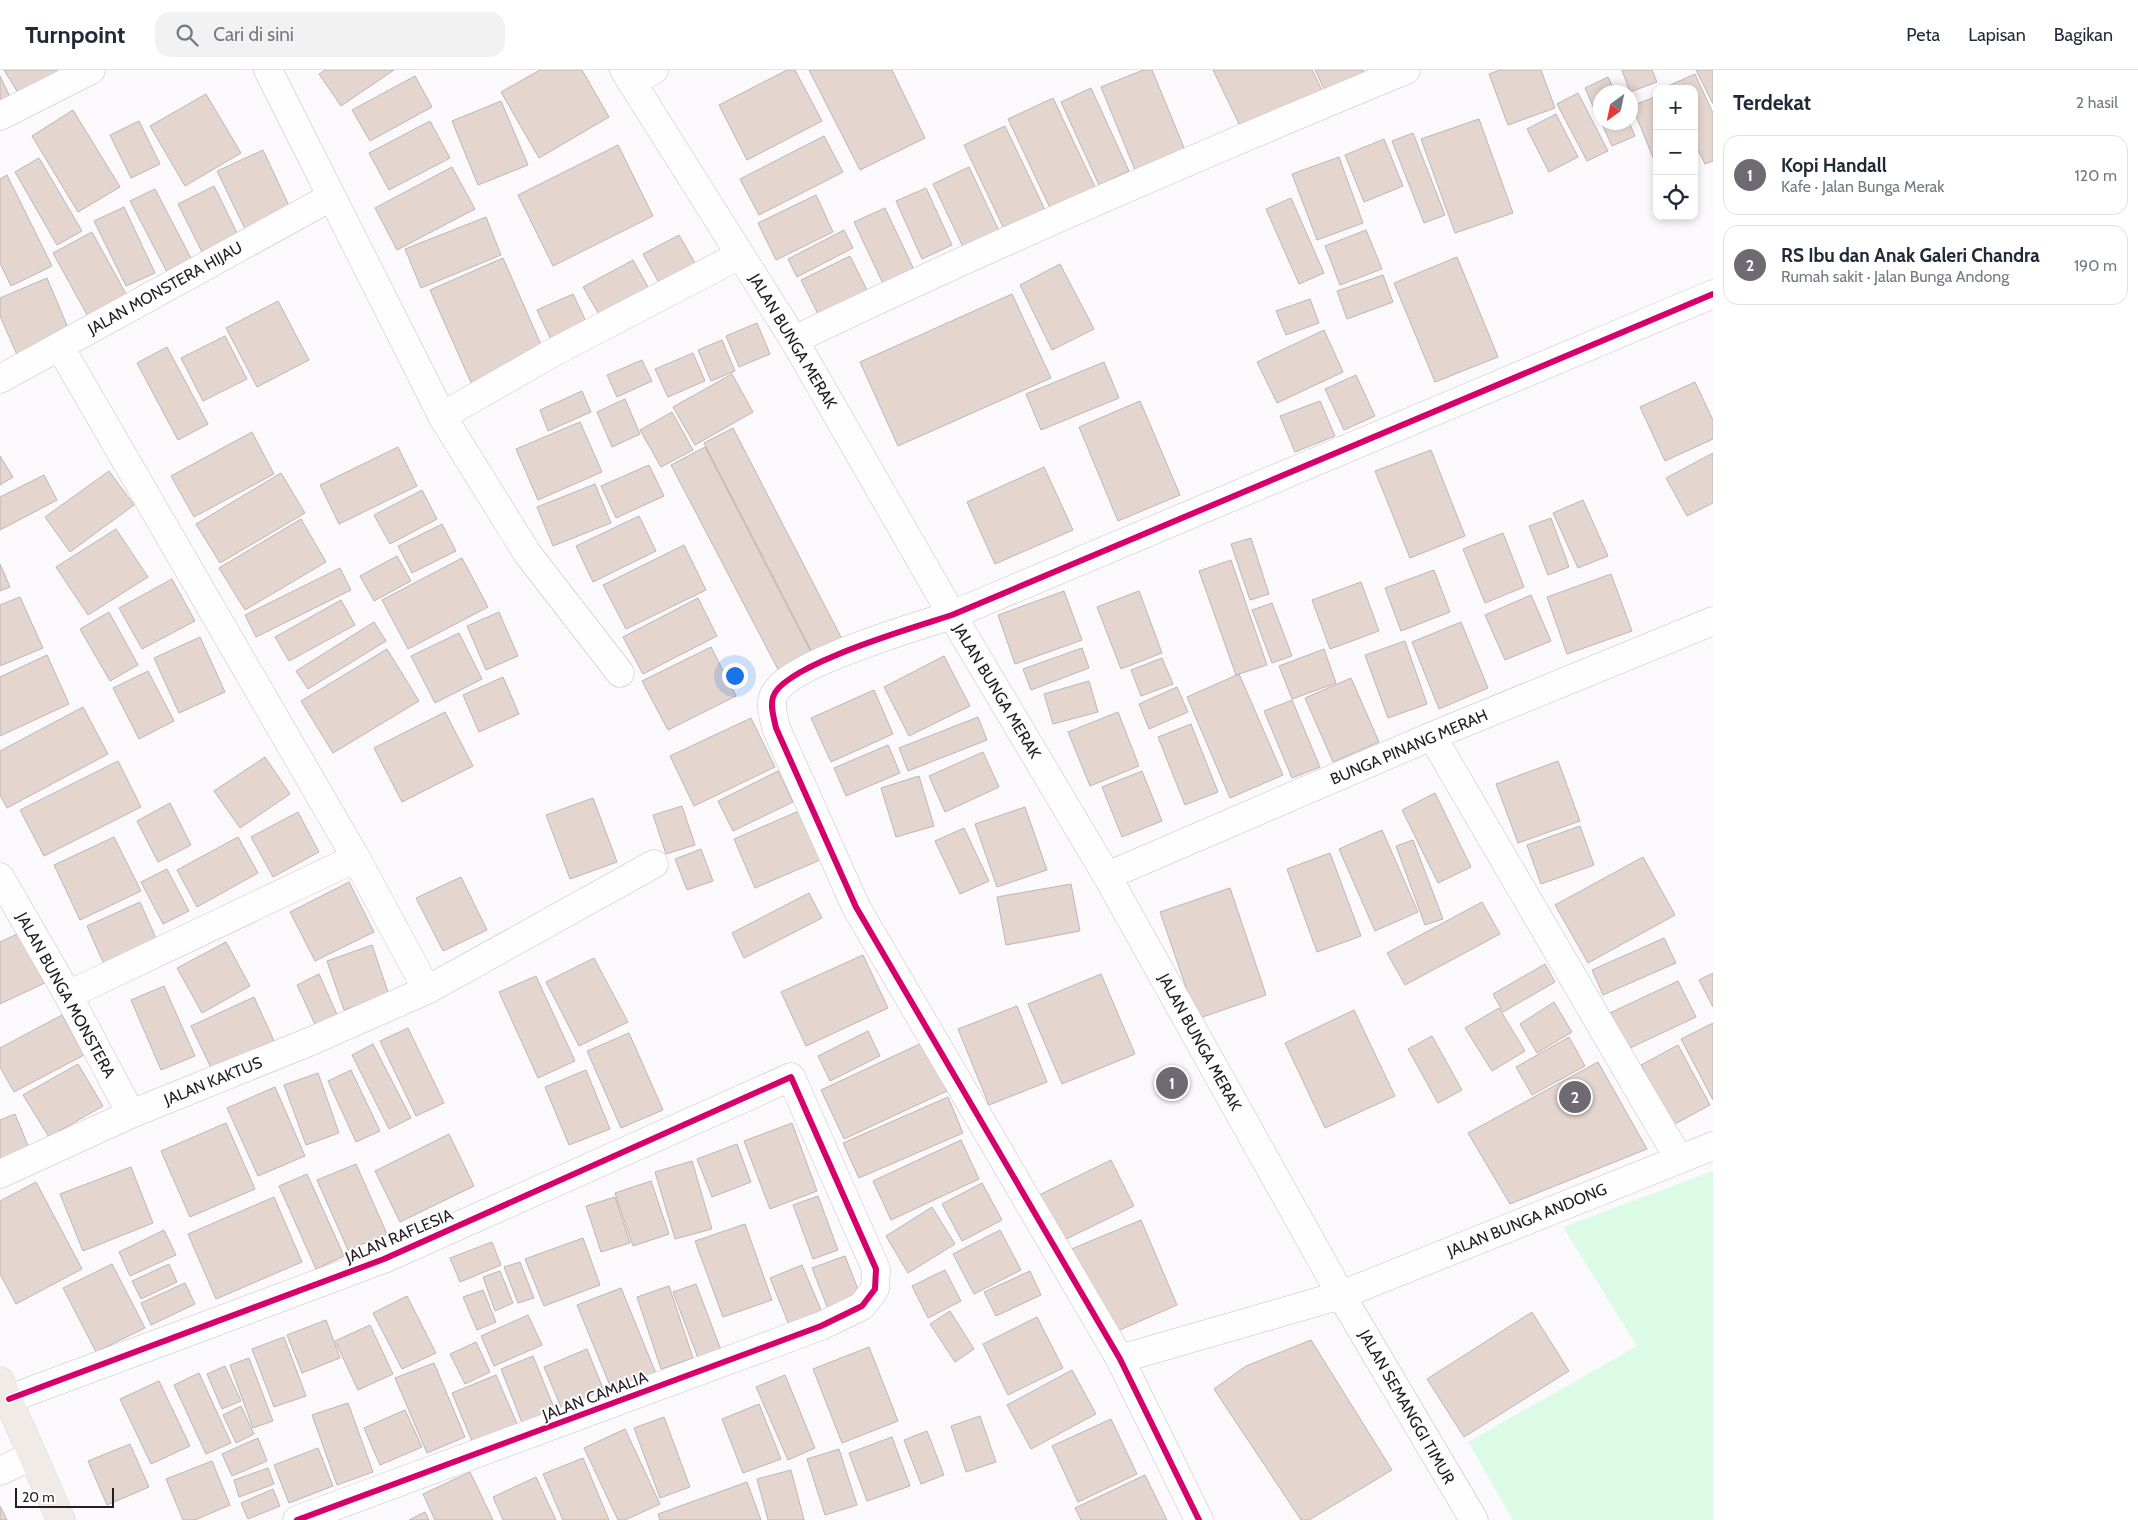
<!DOCTYPE html>
<html lang="id">
<head>
<meta charset="utf-8">
<style>
  :root { --surface:#fff; --page:#f2f2f3; --text:#1f2937; --muted:#747a83; --line:#e0e1e3; --accent:#6f6a72 }
  body { margin:0; font-family:Cabin,sans-serif; background:var(--page); color:var(--text) }
  .controls { position:absolute; right:15px; top:15px; display:grid; overflow:hidden; border-radius:10px; box-shadow:0 2px 8px #0003 }
  .controls button { width:45px; height:45px; display:grid; place-items:center; padding:0; border:0; border-bottom:1px solid var(--line); background:var(--surface); color:var(--text); font:25px sans-serif }
  .compass { position:absolute; left:1593px; top:15px; width:45px; height:45px; border-radius:50%; background:var(--surface); box-shadow:0 2px 8px #0003; rotate:213deg }
  .scale { position:absolute; left:15px; bottom:12px; width:99px; box-sizing:border-box; padding-left:5px; border:2px solid #231d27; border-top:0; font-size:14px; line-height:18px; white-space:nowrap; color:#231d27; -webkit-text-stroke:4px #fff; paint-order:stroke }
  .you { position:absolute; left:734px; top:605px; width:18px; height:18px; margin:-12px; border:4px solid #fff; border-radius:50%; background:#1a73e8; box-shadow:0 0 0 8px #1a73e833 }
  .badge { display:grid; place-items:center; width:32px; height:32px; border-radius:50%; background:var(--accent); color:#fff; font-size:16px; font-weight:700 }
  .pin { position:absolute; translate:-50% -50%; border:2px solid #fff; box-shadow:0 1px 5px #0006 }
  .list { margin:0; padding:0; list-style:none }
  h2 { display:flex; justify-content:space-between; align-items:center; height:65px; margin:0; padding:0 20px; font-size:21px }
  h2 small { font-size:16px; font-weight:400; color:var(--muted) }
  .list li { display:grid; grid-template-columns:32px 1fr auto; gap:15px; align-items:center; box-sizing:border-box; height:80px; margin:0 10px 10px; padding:0 10px; border:1px solid var(--line); border-radius:15px }
  .list b { display:block; font-size:19px; white-space:nowrap }
  .list p { margin:0; font-size:16px; white-space:nowrap; color:var(--muted) }
  .list em { font-size:16px; font-style:normal; color:var(--muted) }
  .icon { flex:none; width:28px; height:28px; fill:none; stroke:currentColor; stroke-width:2; stroke-linecap:round; stroke-linejoin:round }
  .map { position:relative; flex:none; width:1713px; height:1450px; overflow:hidden }
  header { display:flex; align-items:center; gap:30px; box-sizing:border-box; height:70px; padding:0 25px; background:var(--surface); border-bottom:1px solid var(--line) }
  header strong { font-size:24px }
  nav { display:flex; gap:28px; margin-inline-start:auto; font-size:18px }
  .search { width:350px; height:45px; background:var(--page); display:flex; align-items:center; gap:12px; box-sizing:border-box; padding:0 18px; border-radius:15px; color:var(--muted); font-size:19px }
  main { display:flex }
  aside { flex:1; background:var(--surface) }
  .map>svg:first-child { display:block }
  .green { fill:#dcfbe7 }
  .building { fill:#e4d5cf; stroke:#bdb6b5 }
  .lines { fill:none; stroke-linecap:round; stroke-linejoin:round }
  .minor-casing { stroke:#c5c1c7; stroke-width:29 }
  .major-casing { stroke:#d6d4d7; stroke-width:29 }
  .minor { stroke:#fefeff; stroke-width:28 }
  .major { stroke:#f1ebe8; stroke-width:28 }
  .cycleway-casing { stroke:#fff; stroke-width:9 }
  .cycleway { stroke:#d6006c; stroke-width:6 }
  .labels { text-anchor:middle; dominant-baseline:central; stroke-width:4; stroke-linejoin:round; paint-order:stroke }
  .street-label { font-size:16px; fill:#231d27; stroke:#fff }
</style>
</head>
<body>
<header>
<strong>Turnpoint</strong>
<div class="search"><svg class="icon" aria-label="search" viewBox="0 0 24 24"><circle cx="10" cy="10" r="6"/><path d="M15 15l6 6"/></svg>Cari di sini</div>
<nav><a>Peta</a><a>Lapisan</a><a>Bagikan</a></nav>
</header>
<main>
<div class="map">
<svg width="1713" height="1450" viewBox="0 0 1713 1450">
  <rect width="100%" height="100%" fill="#fbf9fc"/>
  <!-- green -->
  <path class="green" d="M1713 1101V1450H1513L1468 1372 1637 1276 1563 1157Z"/>
  <!-- building -->
  <path class="building" d="M4 0H56L58 3 20 26Z
    M325 0H394L341 36 319 4Z
    M540 0H582L609 47 539 88 501 22Z
    M787 0H795L822 51 747 90 719 35Z
    M809 0H892L925 68 860 100Z
    M1143 0H1152L1187 85 1137 105 1101 17Z
    M1213 0H1312L1323 22 1243 62Z
    M1315 0H1363L1366 7 1327 25Z
    M1500 0H1541L1555 38 1508 55 1489 4Z
    M1622 0H1652L1657 12 1630 22Z
    M1696 0H1713V34Z
    M1695 4 1713 43V91L1705 94 1694 72V19H1669L1668 16Z
    M0 6 12 31 0 37Z
    M415 6 432 37 370 71 352 40Z
    M1608 7 1615 22H1600V52L1585 18Z
    M1091 18 1129 101 1099 115 1061 32Z
    M1578 23 1608 81 1587 91 1557 34Z
    M206 24 241 83 185 116 150 56Z
    M1657 26V97L1632 36Z
    M1053 28 1096 119 1051 140 1008 49Z
    M501 31 528 95 478 115 452 51Z
    M73 40 120 117 78 142 32 66Z
    M1556 44 1578 87 1549 102 1527 59Z
    M1479 49 1513 143 1455 163 1421 69Z
    M139 51 160 94 131 108 110 65Z
    M430 51 450 88 389 120 369 83Z
    M1601 52H1629L1635 66 1612 76Z
    M1005 56 1046 142 1005 161 964 75Z
    M1413 63 1445 145 1424 153 1392 71Z
    M824 66 843 102 759 145 740 109Z
    M1384 69 1403 116 1364 132 1345 85Z
    M618 75 653 146 553 196 518 125Z
    M263 80 291 140 246 161 217 101Z
    M1339 87 1363 153 1317 170 1292 104Z
    M39 88 82 161 57 175 15 102Z
    M452 97 475 139 397 180 375 138Z
    M969 97 1001 165 965 181 933 114Z
    M7 105 52 196 11 216 0 193V109Z
    M214 116 239 167 203 184 178 134Z
    M926 118 952 175 922 189 896 131Z
    M155 119 193 192 168 204 130 131Z
    M816 125 833 162 776 190 758 153Z
    M1291 128 1324 203 1299 214 1266 139Z
    M124 137 155 203 126 216 94 151Z
    M885 138 917 206 886 220 854 152Z
    M486 147 501 185 421 218 405 179Z
    M844 160 853 178 797 207 788 189Z
    M1366 160 1382 199 1340 215 1325 176Z
    M92 162 131 233 92 254 53 183Z
    M679 165 699 200 663 220 643 184Z
    M850 186 869 224 820 248 801 210Z
    M1457 187 1498 287 1435 312 1394 213Z
    M503 188 546 286 473 317 430 220Z
    M633 190 653 226 604 253 583 217Z
    M1060 194 1094 259 1052 280 1020 215Z
    M1383 205 1393 232 1347 249 1337 221Z
    M47 208 71 265 18 287 0 246V228Z
    M573 224 590 260 554 276 537 240Z
    M1012 224 1051 308 898 376 860 292Z
    M1310 229 1319 253 1286 265 1276 241Z
    M278 231 309 290 257 317 226 258Z
    M757 253 770 284 739 297 726 266Z
    M1324 260 1343 302 1277 333 1257 292Z
    M225 266 247 309 203 331 181 288Z
    M722 270 735 301 711 311 698 280Z
    M167 277 208 354 178 370 137 293Z
    M693 283 705 311 668 327 655 299Z
    M642 290 652 311 617 327 607 305Z
    M1104 292 1119 328 1041 360 1026 324Z
    M732 304 753 342 695 375 673 337Z
    M1356 305 1375 346 1344 360 1325 319Z
    M1695 312 1713 350V369L1665 391 1640 337Z
    M582 321 591 342 548 361 540 340Z
    M625 329 640 364 612 377 597 342Z
    M1140 331 1180 425 1118 451 1079 357Z
    M1320 331 1335 366 1295 382 1280 346Z
    M672 342 693 380 661 397 640 360Z
    M580 352 602 402 538 430 516 379Z
    M733 358 844 573 815 588 704 373Z
    M252 362 274 404 194 447 171 406Z
    M398 377 417 416 339 454 320 415Z
    M705 377 814 588 781 605 671 395Z
    M1431 380 1465 466 1410 488 1375 401Z
    M1713 383V433L1687 446 1666 408Z
    M0 386 13 407 0 415Z
    M649 395 664 426 616 448 601 416Z
    M1044 397 1073 460 995 494 967 432Z
    M109 401 134 435 70 482 45 447Z
    M281 403 305 443 220 493 196 454Z
    M44 405 57 430 0 460V427Z
    M595 414 611 453 553 476 537 437Z
    M422 420 437 449 390 474 374 445Z
    M1583 430 1608 486 1578 498 1553 443Z
    M639 446 656 481 593 512 576 476Z
    M1551 448 1569 497 1548 505 1529 456Z
    M301 449 326 492 245 540 219 498Z
    M442 454 456 481 412 503 398 476Z
    M116 459 148 507 88 545 56 497Z
    M1503 463 1524 517 1485 533 1463 479Z
    M1251 468 1269 524 1250 530 1231 474Z
    M684 475 706 520 626 559 603 515Z
    M397 486 411 511 374 531 360 506Z
    M462 488 488 537 408 579 382 530Z
    M1231 490 1267 595 1236 605 1199 501Z
    M0 494 10 517 0 521Z
    M340 498 351 520 256 567 245 545Z
    M1434 500 1450 542 1401 561 1385 518Z
    M1611 504 1632 561 1567 584 1547 527Z
    M172 509 195 551 142 579 119 538Z
    M1361 512 1379 561 1330 579 1312 530Z
    M1064 521 1082 570 1015 594 998 545Z
    M1139 521 1162 583 1121 599 1097 537Z
    M1531 525 1551 571 1505 590 1485 545Z
    M20 527 43 578 0 596V535Z
    M698 528 717 566 643 604 623 567Z
    M341 530 355 555 289 591 275 567Z
    M1272 533 1292 586 1272 593 1252 540Z
    M109 542 138 595 110 611 80 559Z
    M499 542 518 586 486 600 467 556Z
    M374 552 386 571 308 619 296 601Z
    M1461 552 1488 618 1439 639 1412 572Z
    M459 563 482 609 435 633 411 586Z
    M200 567 225 622 179 643 154 588Z
    M1405 571 1427 634 1388 648 1365 585Z
    M711 577 736 626 668 660 642 611Z
    M1082 578 1089 598 1031 620 1023 599Z
    M387 579 419 631 333 683 301 631Z
    M1324 579 1336 613 1292 629 1279 596Z
    M47 585 69 634 0 666V607Z
    M944 586 970 636 909 666 884 617Z
    M1162 588 1173 614 1141 626 1131 600Z
    M148 601 174 651 139 669 113 618Z
    M1239 604 1283 705 1230 728 1187 627Z
    M503 607 519 644 479 662 463 625Z
    M1351 608 1379 672 1333 692 1305 628Z
    M1089 611 1098 642 1053 654 1044 624Z
    M1177 617 1188 642 1149 659 1139 634Z
    M874 620 893 664 831 692 811 648Z
    M1292 630 1320 697 1292 708 1264 641Z
    M83 637 108 684 7 738 0 725V681Z
    M445 642 473 696 402 732 374 678Z
    M1118 642 1139 696 1090 716 1068 662Z
    M978 647 987 670 908 701 899 678Z
    M751 648 775 697 694 736 670 686Z
    M1191 654 1218 722 1185 735 1158 667Z
    M888 675 900 703 846 726 834 698Z
    M983 682 999 717 945 742 929 706Z
    M265 687 290 724 240 758 214 721Z
    M118 691 141 737 44 786 20 740Z
    M1558 691 1580 751 1518 773 1496 714Z
    M778 701 793 732 733 761 718 731Z
    M1142 701 1162 751 1122 767 1102 717Z
    M919 706 934 756 896 767 881 718Z
    M1435 723 1471 797 1438 813 1402 740Z
    M593 728 617 792 570 809 546 745Z
    M170 733 191 775 158 792 137 751Z
    M682 736 695 775 666 784 653 745Z
    M1025 737 1047 800 997 817 975 754Z
    M799 741 820 790 755 818 734 769Z
    M298 742 319 782 273 807 251 767Z
    M1580 756 1594 795 1541 814 1527 775Z
    M964 758 989 811 960 824 935 771Z
    M1382 760 1418 842 1375 861 1339 779Z
    M114 767 141 821 80 850 54 795Z
    M238 767 258 803 197 837 177 800Z
    M1413 770 1443 849 1425 855 1396 776Z
    M701 779 713 811 687 820 675 789Z
    M1330 783 1361 866 1317 882 1287 799Z
    M1643 787 1675 845 1588 893 1555 835Z
    M167 799 189 841 163 854 141 812Z
    M461 807 487 860 443 881 416 828Z
    M349 812 374 862 315 891 290 842Z
    M1071 814 1080 861 1006 875 997 827Z
    M1230 818 1266 925 1197 949 1160 842Z
    M809 823 822 848 744 888 732 863Z
    M140 832 159 875 106 899 87 856Z
    M1482 832 1500 864 1405 915 1387 883Z
    M24 861 49 911 0 934V872Z
    M1664 868 1676 893 1603 925 1592 900Z
    M226 872 250 916 202 943 177 898Z
    M372 875 389 925 344 940 327 891Z
    M863 885 888 938 806 976 781 922Z
    M594 888 628 952 579 976 546 912Z
    M1545 894 1555 912 1503 942 1493 924Z
    M1713 903V937L1699 910Z
    M319 904 340 951 318 961 297 915Z
    M1101 904 1135 984 1062 1014 1028 934Z
    M536 906 575 991 538 1008 499 922Z
    M1678 911 1696 947 1628 979 1610 943Z
    M164 916 195 986 161 1000 131 930Z
    M254 927 275 973 213 1002 191 956Z
    M1554 932 1572 962 1537 983 1520 954Z
    M1017 936 1047 1012 989 1035 958 959Z
    M1499 938 1525 981 1492 1001 1465 958Z
    M1354 940 1395 1026 1325 1058 1285 973Z
    M62 945 84 985 14 1022 0 997V978Z
    M1713 953V1030L1681 969Z
    M408 958 444 1033 416 1046 380 971Z
    M868 961 880 986 830 1011 818 986Z
    M629 963 663 1040 621 1058 587 981Z
    M1432 966 1462 1020 1438 1033 1408 979Z
    M1569 967 1585 996 1532 1025 1516 997Z
    M924 972 947 1021 844 1069 821 1020Z
    M373 974 411 1048 389 1059 352 985Z
    M1678 975 1710 1035 1673 1055 1641 995Z
    M1598 992 1647 1079 1510 1134 1468 1063Z
    M78 994 103 1036 49 1067 23 1025Z
    M351 1000 380 1061 356 1072 328 1011Z
    M586 1000 610 1059 569 1075 545 1017Z
    M318 1003 339 1063 306 1075 284 1015Z
    M275 1017 305 1086 258 1106 227 1038Z
    M948 1027 963 1063 859 1108 843 1073Z
    M15 1044 32 1085 0 1098V1050Z
    M226 1053 255 1119 190 1147 161 1081Z
    M792 1053 817 1121 770 1139 744 1071Z
    M449 1064 474 1116 400 1152 375 1101Z
    M961 1070 979 1109 891 1150 873 1111Z
    M737 1074 751 1112 712 1127 697 1089Z
    M1111 1090 1134 1136 1058 1173 1035 1127Z
    M692 1091 712 1159 675 1169 655 1102Z
    M356 1094 387 1164 348 1180 317 1110Z
    M131 1097 153 1153 83 1181 60 1124Z
    M307 1104 344 1186 316 1199 279 1116Z
    M651 1111 669 1164 633 1176 615 1123Z
    M36 1112 82 1199 16 1234 0 1204V1131Z
    M982 1113 1002 1150 962 1171 942 1134Z
    M818 1126 838 1180 813 1189 793 1135Z
    M274 1127 302 1192 216 1229 188 1164Z
    M615 1127 630 1173 601 1182 586 1136Z
    M932 1137 955 1174 908 1203 886 1166Z
    M1141 1150 1177 1235 1106 1266 1069 1180Z
    M745 1154 772 1230 723 1247 695 1171Z
    M164 1160 176 1185 130 1206 119 1182Z
    M1000 1160 1021 1200 974 1224 953 1184Z
    M583 1168 600 1215 544 1236 525 1189Z
    M492 1172 501 1195 460 1212 450 1188Z
    M845 1186 861 1227 828 1239 812 1198Z
    M520 1192 534 1228 518 1233 504 1197Z
    M112 1194 145 1258 96 1282 63 1218Z
    M169 1194 177 1212 141 1229 132 1211Z
    M802 1195 822 1242 789 1255 770 1208Z
    M945 1200 961 1231 928 1248 912 1216Z
    M500 1201 513 1233 495 1241 483 1207Z
    M1030 1201 1041 1225 996 1246 984 1222Z
    M185 1213 195 1234 151 1255 141 1233Z
    M696 1214 724 1288 701 1296 673 1222Z
    M669 1216 693 1288 661 1299 637 1227Z
    M621 1218 657 1306 613 1323 577 1235Z
    M483 1220 496 1252 477 1260 463 1227Z
    M407 1226 436 1283 402 1299 373 1243Z
    M950 1241 974 1279 955 1292 930 1254Z
    M1532 1242 1569 1301 1464 1367 1427 1309Z
    M528 1245 542 1275 494 1296 481 1266Z
    M1037 1247 1063 1298 1008 1325 983 1274Z
    M326 1250 340 1288 302 1303 287 1265Z
    M370 1255 393 1304 358 1320 335 1271Z
    M284 1267 306 1326 274 1337 252 1279Z
    M1311 1270 1392 1400 1309 1450H1301L1214 1319 1246 1296Z
    M476 1272 490 1302 465 1314 450 1284Z
    M869 1277 898 1351 842 1373 813 1299Z
    M587 1279 606 1326 564 1344 544 1297Z
    M533 1286 557 1345 524 1358 501 1299Z
    M249 1288 273 1351 253 1358 230 1295Z
    M434 1293 465 1367 427 1383 395 1308Z
    M225 1296 241 1331 222 1339 207 1304Z
    M1072 1300 1096 1344 1031 1379 1007 1335Z
    M199 1303 231 1373 206 1384 174 1315Z
    M496 1305 521 1363 476 1381 452 1323Z
    M785 1305 815 1378 788 1390 756 1317Z
    M159 1311 190 1376 151 1394 120 1329Z
    M348 1333 373 1402 337 1415 312 1345Z
    M759 1334 781 1389 743 1403 722 1349Z
    M241 1336 254 1364 236 1373 223 1345Z
    M405 1340 422 1377 380 1395 364 1358Z
    M980 1346 996 1392 966 1402 951 1356Z
    M664 1347 690 1417 660 1428 634 1358Z
    M1111 1349 1137 1404 1078 1432 1052 1376Z
    M625 1359 660 1434 625 1450H618L584 1378Z
    M927 1361 944 1405 921 1414 904 1370Z
    M892 1367 910 1416 867 1431 849 1383Z
    M258 1368 267 1391 232 1406 222 1384Z
    M130 1374 149 1417 107 1435 88 1391Z
    M318 1378 333 1416 289 1433 274 1395Z
    M839 1379 857 1435 825 1445 807 1389Z
    M583 1388 609 1450H563L543 1404Z
    M212 1391 230 1435 195 1450H183L166 1409Z
    M268 1398 274 1414 239 1427 234 1410Z
    M791 1400 804 1450H768L757 1409Z
    M470 1402 493 1450H435L423 1424Z
    M1145 1405 1167 1450H1081L1075 1438Z
    M536 1407 556 1450H503L493 1427Z
    M747 1412 761 1450H660L658 1444Z
    M273 1419 280 1436 248 1449 241 1433Z
    M0 1436 7 1450H0Z
    M425 1442 429 1450H409Z"/>
  <g class="lines">
    <defs>
      <path id="minor" d="M268 0 442 346 527 483 620 603
        M624 0 794 270 952 545 1107 806 1341 1225 1474 1450
        M631 12 654 0
        M0 46 91 0
        M794 270C995 173 1200 85 1406 0
        M60 277 356 788 427 920
        M0 309 331 127
        M442 346 554 282 740 185
        M1432 666 1679 1089
        M1107 806 1432 666 1713 551
        M0 807 68 925 131 1044
        M68 925 356 788
        M0 1104 131 1044 309 972 427 920 654 794
        M1120 1289 1341 1225 1713 1076
        M9 1329 384 1189 791 1007 876 1199 875 1219 862 1236 821 1256 297 1450
        M0 1401 32 1386
        M1199 1450 1120 1289 856 837 776 658C774 648 770 637 773 627 782 595 919 556 952 545L1713 224"/>
      <path id="major" d="M0 1311 61 1450"/>
    </defs>
    <!-- minor casing -->
    <use href="#minor" class="minor-casing"/>
    <!-- major casing -->
    <use href="#major" class="major-casing"/>
    <!-- minor -->
    <use href="#minor" class="minor"/>
    <!-- major -->
    <use href="#major" class="major"/>
    <defs>
      <path id="cycleway" d="M9 1329 384 1189 791 1007 876 1199 875 1219 862 1236 821 1256 297 1450
        M1199 1450 1120 1289 856 837 776 658C774 648 770 637 773 627 782 595 919 556 952 545L1713 224"/>
    </defs>
    <!-- cycleway casing -->
    <use href="#cycleway" class="cycleway-casing"/>
    <!-- cycleway -->
    <use href="#cycleway" class="cycleway"/>
  </g>
  <g class="labels">
    <!-- street labels -->
    <g class="street-label">
      <text transform="translate(165 218) rotate(-29)">JALAN MONSTERA HIJAU</text>
      <text transform="translate(793 271) rotate(59)">JALAN BUNGA MERAK</text>
      <text transform="translate(997 621) rotate(59)">JALAN BUNGA MERAK</text>
      <text transform="translate(1409 677) rotate(-23)">BUNGA PINANG MERAH</text>
      <text transform="translate(66 925) rotate(61)">JALAN BUNGA MONSTERA</text>
      <text transform="translate(1200 972) rotate(61)">JALAN BUNGA MERAK</text>
      <text transform="translate(213 1011) rotate(-22)">JALAN KAKTUS</text>
      <text transform="translate(1527 1150) rotate(-22)">JALAN BUNGA ANDONG</text>
      <text transform="translate(399 1166) rotate(-23)">JALAN RAFLESIA</text>
      <text transform="translate(595 1326) rotate(-21)">JALAN CAMALIA</text>
      <text transform="translate(1407 1337) rotate(60)">JALAN SEMANGGI TIMUR</text>
    </g>
  </g>
</svg>
<div class="controls">
<button>+</button>
<button>−</button>
<button><svg class="icon" aria-label="locate" viewBox="0 0 24 24"><circle cx="12" cy="12" r="6"/><path d="M12 2v4M12 18v4M2 12h4M18 12h4"/></svg></button>
</div>
<svg class="compass" viewBox="-18 -18 36 36"><path d="M0-13l5 13h-10z" fill="#e53935"/><path d="M0 13l5-13h-10z" fill="#747a83"/></svg>
<div class="scale">20 m</div>
<div class="you"></div>
<div class="pin badge" style="left:1172px;top:1013px">1</div>
<div class="pin badge" style="left:1575px;top:1027px">2</div>
</div>
<aside>
<h2>Terdekat<small>2 hasil</small></h2>
<ul class="list">
<li><span class="badge">1</span><div><b>Kopi Handall</b><p>Kafe · Jalan Bunga Merak</p></div><em>120 m</em></li>
<li><span class="badge">2</span><div><b>RS Ibu dan Anak Galeri Chandra</b><p>Rumah sakit · Jalan Bunga Andong</p></div><em>190 m</em></li>
</ul>
</aside>
</main>
</body>
</html>
